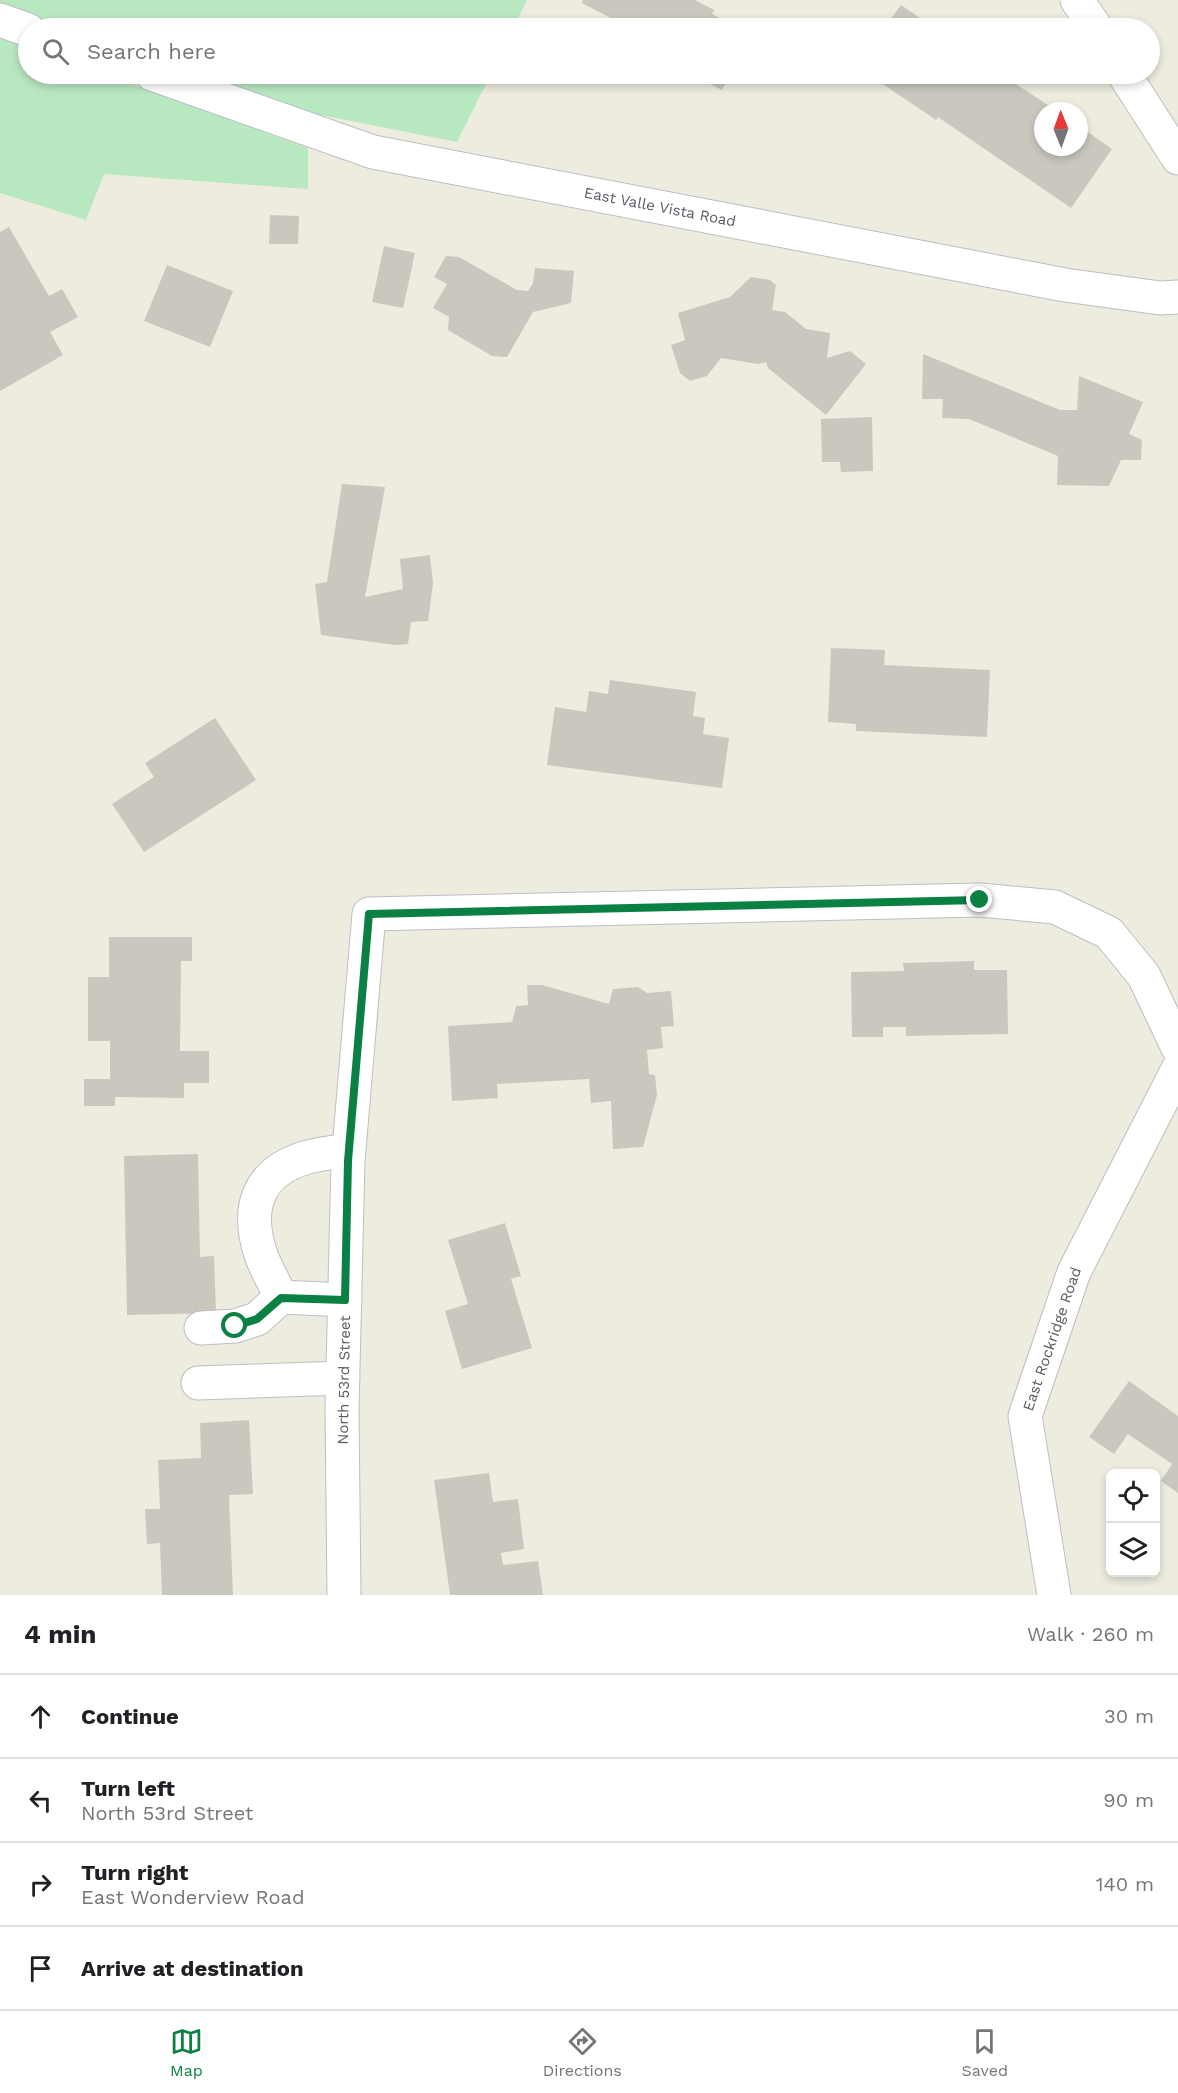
<!DOCTYPE html>
<html lang="en">
<head>
<meta charset="utf-8">
<style>
  :root { --surface:#fff; --page:#f2f2f2; --text:#202124; --muted:#757577; --line:#e0e0e0; --accent:#0b8043 }
  body { margin:0; font-family:"Work Sans",sans-serif; background:var(--page); color:var(--text) }
  .controls { position:absolute; right:18px; bottom:18px; display:grid; overflow:hidden; border-radius:9px; box-shadow:0 3px 9px #0003 }
  .controls button { width:54px; height:54px; display:grid; place-items:center; padding:0; border:0; border-bottom:2px solid var(--line); background:var(--surface); color:var(--text); font:30px sans-serif }
  .compass { position:absolute; left:1034px; top:102px; width:54px; height:54px; border-radius:50%; background:var(--surface); box-shadow:0 3px 9px #0003; rotate:359deg }
  .stop { position:absolute; width:18px; height:18px; margin:-14px; border:4px solid #0b8043; border-radius:50%; background:#fff }
  .stop.end { background:#0b8043; border-color:#fff; box-shadow:0 2px 6px #0008 }
  .list { margin:0; padding:0; list-style:none }
  h2 { display:flex; justify-content:space-between; align-items:center; height:78px; margin:0; padding:0 24px; font-size:26px }
  h2 small { font-size:20px; font-weight:400; color:var(--muted) }
  .list li { display:grid; grid-template-columns:39px 1fr auto; gap:18px; align-items:center; box-sizing:border-box; height:84px; padding:0 24px; border-top:2px solid var(--line) }
  .list b { display:block; font-size:22px; white-space:nowrap }
  .list p { margin:0; font-size:20px; white-space:nowrap; color:var(--muted) }
  .list em { font-size:20px; font-style:normal; color:var(--muted) }
  .icon { flex:none; width:33px; height:33px; fill:none; stroke:currentColor; stroke-width:2; stroke-linecap:round; stroke-linejoin:round }
  .map { position:relative; flex:none; width:1178px; height:1595px; overflow:hidden }
  .search { position:absolute; background:var(--surface); box-shadow:0 3px 9px #0003; left:18px; right:18px; top:18px; height:66px; display:flex; align-items:center; gap:15px; box-sizing:border-box; padding:0 21px; border-radius:33px; color:var(--muted); font-size:22px }
  .sheet { height:414px; background:var(--surface) }
  nav { display:flex; justify-content:space-around; align-items:center; box-sizing:border-box; height:84px; border-top:2px solid var(--line); background:var(--surface); font-size:16px; color:var(--muted) }
  nav a { display:grid; justify-items:center; gap:3px }
  nav .on { color:var(--accent) }
  .map>svg:first-child { display:block }
  .green { fill:#b8e8c0 }
  .building { fill:#cac8be }
  .lines { fill:none; stroke-linecap:round; stroke-linejoin:round }
  .minor-casing { stroke:#bcbec5; stroke-width:35 }
  .minor { stroke:#fff; stroke-width:33 }
  .route { stroke:#0b8043; stroke-width:8 }
  .labels { text-anchor:middle; dominant-baseline:central; stroke-width:4.5; stroke-linejoin:round; paint-order:stroke }
  .street-label { font-size:15px; fill:#585b62; stroke:#fff }
</style>
</head>
<body>
<div class="map">
<svg width="1178" height="1595" viewBox="0 0 1178 1595">
  <rect width="100%" height="100%" fill="#edecdf"/>
  <!-- green -->
  <path class="green" d="M0 0H527L513 28H57L0 6Z
    M0 35 28 45V74H105L308 148V189L104 174 86 220 0 193Z
    M184 74H491L457 142 316 114Z"/>
  <!-- building -->
  <path class="building" d="M583 0H695L714 10 712 14 739 28H630L582 3Z
    M901 5 935 28H884Z
    M674 74H731L722 90 694 76 690 82Z
    M868 74H1001L1057 111H1043V147H1079V126L1112 149 1071 208 938 117 936 120Z
    M270 215 299 216 298 244H269Z
    M9 227 49 296 62 289 78 317 50 332 63 355 0 391V232Z
    M384 246 415 253 403 308 372 302Z
    M446 256 459 257 517 290 528 291 533 283 535 268 574 271 571 303 533 312 507 357 492 356 448 330 449 317 433 308 447 284 434 277Z
    M167 265 233 291 210 347 144 321Z
    M751 277 770 280 776 285 772 310 785 312 806 329 830 333 827 358 850 351 866 364 826 415 768 368 766 362 758 364 721 358 707 376 690 381 680 373 671 345 685 340 678 313 730 297Z
    M923 354 1060 410H1077L1079 376 1143 402 1129 434 1142 440 1141 460H1121L1109 486 1057 485 1058 456 969 419 942 418 943 399H922Z
    M872 417 873 471 841 472 840 462H822L821 419Z
    M342 484 385 487 365 597 403 589 400 559 430 555 433 583 428 621 411 622 408 644 395 645 321 635 315 584 327 582Z
    M831 648 885 650 884 665 990 670 987 737 856 731V724L828 722Z
    M610 680 696 692 693 716 705 718 703 734 729 738 722 788 547 765 555 707 586 712 589 691 608 694Z
    M215 718 256 780 144 852 112 804 154 777 145 763Z
    M109 937H192V961H181L180 1051H209V1083H184V1098L115 1097V1106H84V1079H110V1041H88V977H109Z
    M974 961V970H1007L1008 1034 906 1036V1027H883V1037H852L851 972 904 971 903 963Z
    M527 985H542L609 1004 613 989 638 987 647 993 671 991 674 1026 661 1027 663 1048 647 1050 649 1074 655 1075 657 1095 643 1147 613 1149 611 1101 591 1103 589 1079 497 1084 498 1098 452 1101 448 1026 512 1022 516 1006 528 1005Z
    M198 1154 200 1257 214 1256 216 1313 127 1315 124 1156Z
    M505 1223 521 1276 511 1279 532 1348 462 1369 445 1311 468 1304 448 1240Z
    M1129 1381 1178 1416V1493L1161 1481 1172 1464 1128 1434 1114 1454 1089 1437Z
    M249 1420 253 1494 229 1495 233 1595H162L160 1543 147 1544 145 1509H160L158 1460 201 1458 200 1423Z
    M489 1473 493 1502 518 1499 524 1549 501 1553 503 1565 538 1561 543 1595H450L434 1480Z"/>
  <g class="lines">
    <defs>
      <path id="minor" d="M1077 0 1096 28
        M0 20 28 30
        M152 74 373 152 1065 285 1160 298 1178 297
        M1124 74 1178 158
        M345 1300 281 1297C275 1284 266 1269 261 1255 245 1207 258 1171 308 1157 321 1153 336 1152 349 1150
        M201 1328 235 1326 257 1319 281 1297
        M198 1383 343 1378
        M344 1595 342 1409 348 1161 369 914 980 900 1055 907 1109 933 1144 976 1178 1048
        M1054 1595 1025 1416 1074 1272 1178 1069"/>
    </defs>
    <!-- minor casing -->
    <use href="#minor" class="minor-casing"/>
    <!-- minor -->
    <use href="#minor" class="minor"/>
  </g>
  <g class="lines">
    <!-- route -->
    <path class="route" d="M235 1326 257 1319 281 1298 345 1300 348 1161 369 914 980 900"/>
  </g>
  <g class="labels">
    <!-- street labels -->
    <g class="street-label">
      <text transform="translate(660 207) rotate(11)">East Valle Vista Road</text>
      <text transform="translate(1052 1339) rotate(-71)">East Rockridge Road</text>
      <text transform="translate(344 1380) rotate(-89)">North 53rd Street</text>
    </g>
  </g>
</svg>
<div class="controls">
<button><svg class="icon" aria-label="locate" viewBox="0 0 24 24"><circle cx="12" cy="12" r="6"/><path d="M12 2v4M12 18v4M2 12h4M18 12h4"/></svg></button>
<button><svg class="icon" aria-label="layers" viewBox="0 0 24 24"><path d="M12 4l9 5-9 5-9-5zM3 14l9 5 9-5"/></svg></button>
</div>
<svg class="compass" viewBox="-18 -18 36 36"><path d="M0-13l5 13h-10z" fill="#e53935"/><path d="M0 13l5-13h-10z" fill="#757577"/></svg>
<div class="stop" style="left:235px;top:1326px"></div>
<div class="stop end" style="left:980px;top:900px"></div>
<div class="search"><svg class="icon" aria-label="search" viewBox="0 0 24 24"><circle cx="10" cy="10" r="6"/><path d="M15 15l6 6"/></svg>Search here</div>
</div>
<section class="sheet">
<h2>4 min<small>Walk · 260 m</small></h2>
<ul class="list">
<li><svg class="icon" aria-label="ahead" viewBox="0 0 24 24"><path d="M12 20V5M6 11l6-6 6 6"/></svg><div><b>Continue</b></div><em>30 m</em></li>
<li><svg class="icon" aria-label="left" viewBox="0 0 24 24"><path d="M17 20v-9H6M10 6l-5 5 5 5"/></svg><div><b>Turn left</b><p>North 53rd Street</p></div><em>90 m</em></li>
<li><svg class="icon" aria-label="right" viewBox="0 0 24 24"><path d="M7 20v-9h11M14 6l5 5-5 5"/></svg><div><b>Turn right</b><p>East Wonderview Road</p></div><em>140 m</em></li>
<li><svg class="icon" aria-label="arrive" viewBox="0 0 24 24"><path d="M6 21V4h12l-3 4 3 4H6"/></svg><div><b>Arrive at destination</b></div></li>
</ul>
</section>
<nav>
<a class="on"><svg class="icon" aria-label="map" viewBox="0 0 24 24"><path d="M3 6l6-2 6 2 6-2v14l-6 2-6-2-6 2zM9 4v14M15 6v14"/></svg>Map</a>
<a><svg class="icon" aria-label="directions" viewBox="0 0 24 24"><path d="M12 3l9 9-9 9-9-9zM9 14v-3h6M13 9l2 2-2 2"/></svg>Directions</a>
<a><svg class="icon" aria-label="saved" viewBox="0 0 24 24"><path d="M7 4h10v16l-5-4-5 4z"/></svg>Saved</a>
</nav>
</body>
</html>
